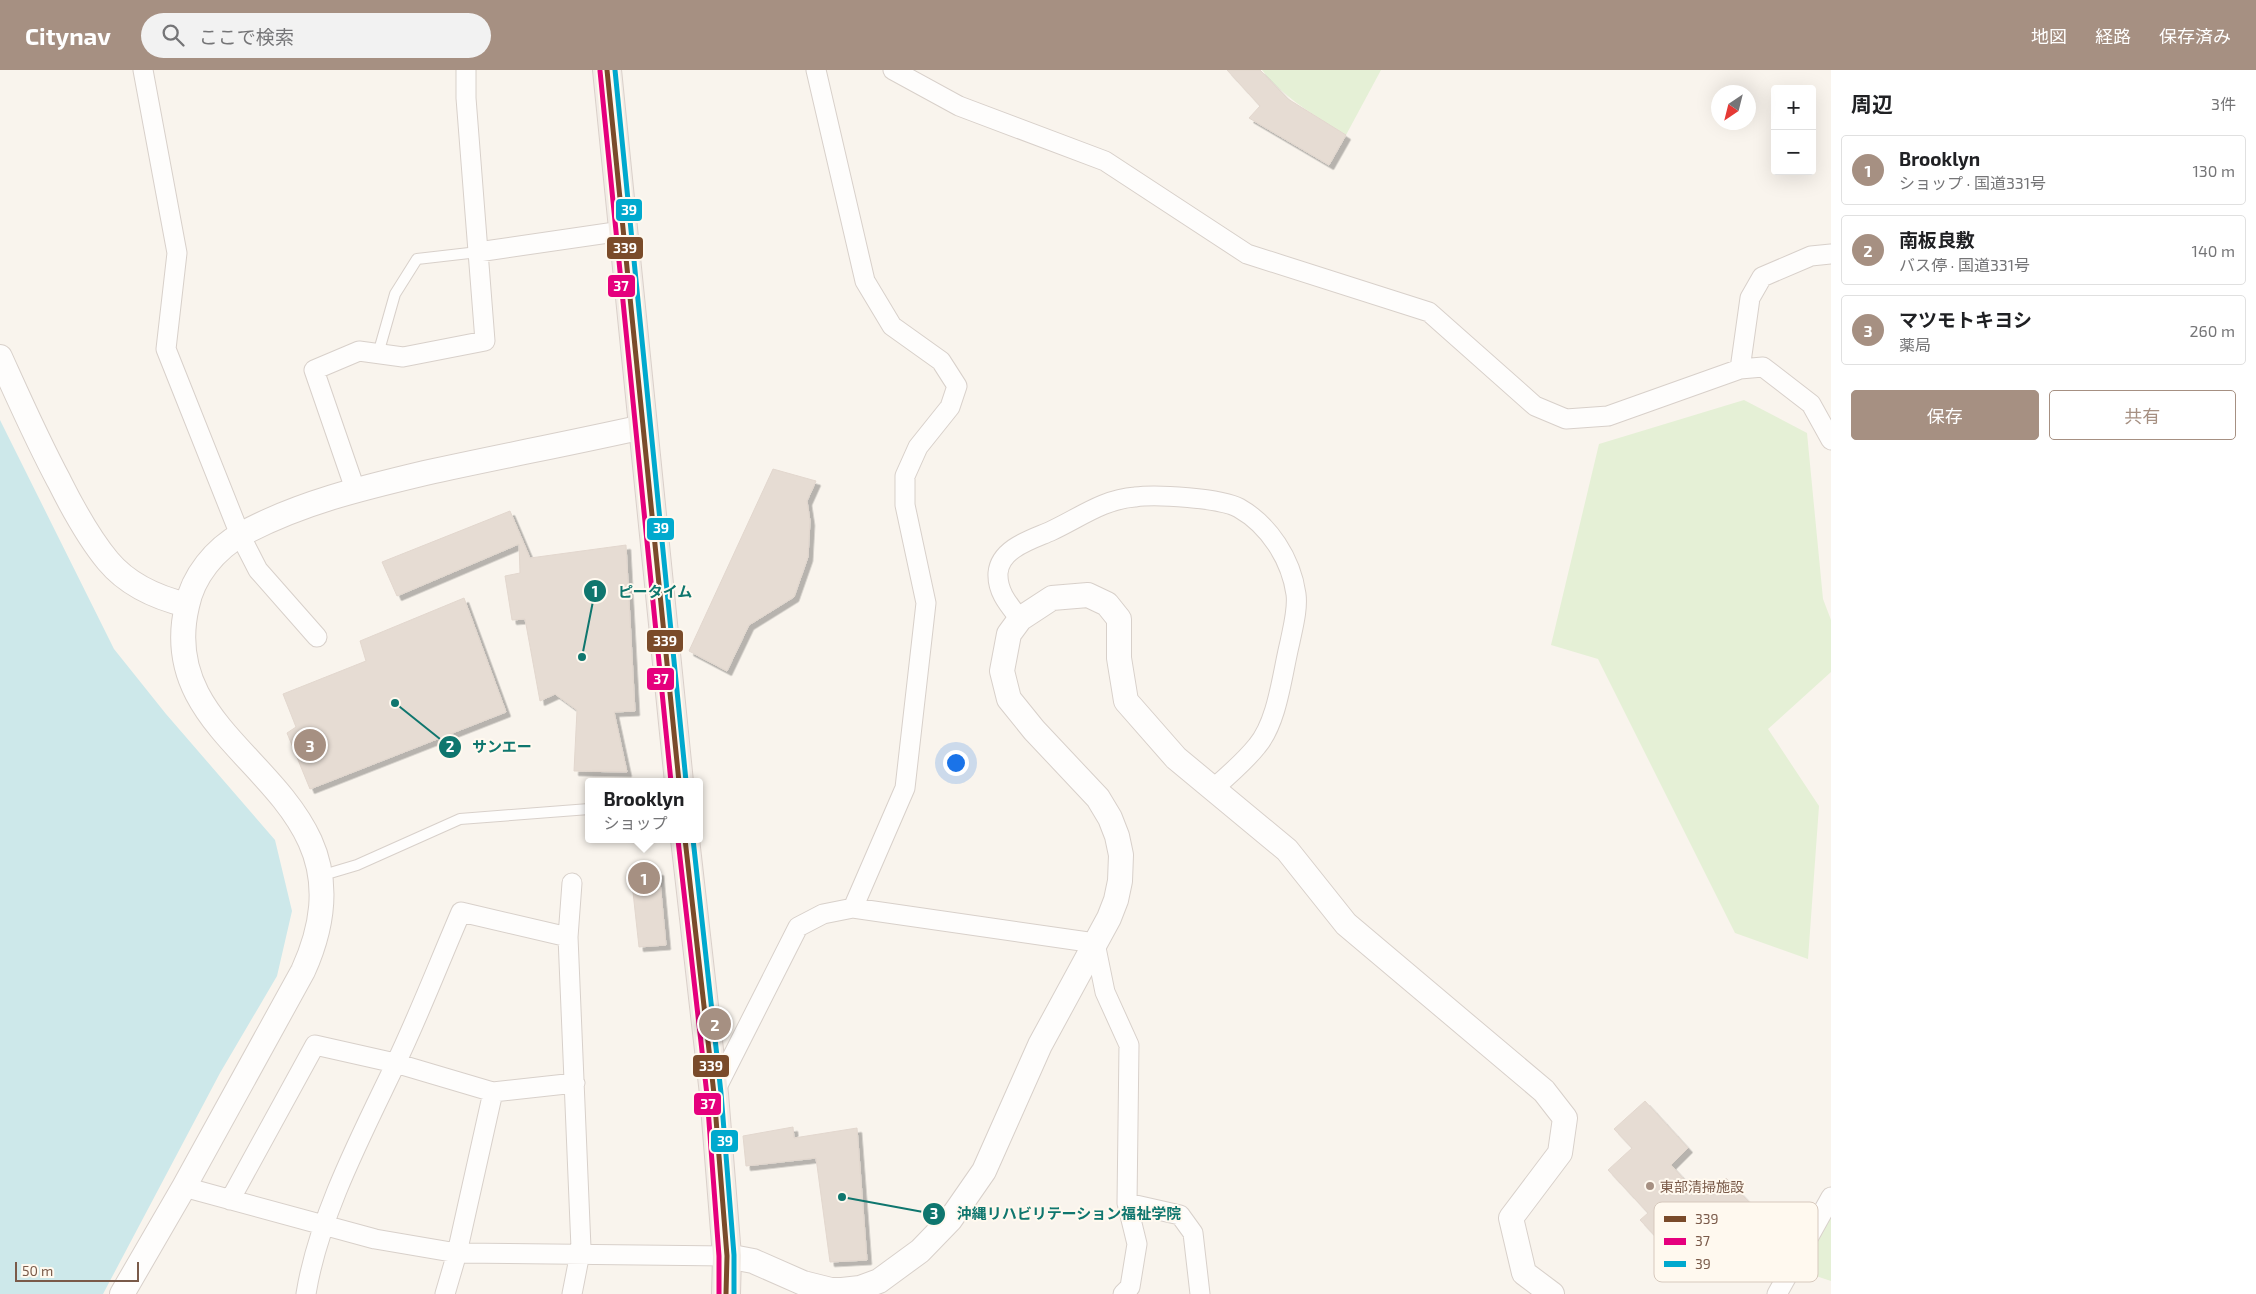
<!DOCTYPE html>
<html lang="ja">
<head>
<meta charset="utf-8">
<style>
  :root { --surface:#fff; --page:#f2f2f2; --text:#202124; --muted:#757577; --line:#e0e0e0; --accent:#a69082 }
  body { margin:0; font-family:"Exo 2","Noto Sans JP",sans-serif; background:var(--page); color:var(--text) }
  .controls { position:absolute; right:15px; top:15px; display:grid; overflow:hidden; border-radius:5px; box-shadow:0 5px 20px #0002 }
  .controls button { width:45px; height:45px; display:grid; place-items:center; padding:0; border:0; border-bottom:1px solid var(--line); background:var(--surface); color:var(--text); font:25px sans-serif }
  .compass { position:absolute; left:1711px; top:15px; width:45px; height:45px; border-radius:50%; background:var(--surface); box-shadow:0 5px 20px #0002; rotate:215deg }
  .scale { position:absolute; left:15px; bottom:12px; width:124px; box-sizing:border-box; padding-left:5px; border:2px solid #7a5a49; border-top:0; font-size:14px; line-height:18px; white-space:nowrap; color:#7a5a49; -webkit-text-stroke:4px #fff9ef; paint-order:stroke }
  .you { position:absolute; left:955px; top:692px; width:18px; height:18px; margin:-12px; border:4px solid #fff; border-radius:50%; background:#1a73e8; box-shadow:0 0 0 8px #1a73e833 }
  .badge { display:grid; place-items:center; width:32px; height:32px; border-radius:50%; background:var(--accent); color:#fff; font-size:16px; font-weight:700 }
  .pin { position:absolute; translate:-50% -50%; border:2px solid #fff; box-shadow:0 1px 5px #0006 }
  .popup { position:absolute; left:585px; top:708px; width:118px; height:65px; box-sizing:border-box; display:grid; place-content:center; border-radius:5px; background:var(--surface); filter:drop-shadow(0 1px 4px #0005); font-size:16px; white-space:nowrap; color:var(--muted) }
  .popup b { font-size:19px; color:var(--text) }
  .popup::after { content:''; position:absolute; left:50%; top:100%; margin-left:-10px; border:10px solid transparent; border-top-color:var(--surface) }
  .list { margin:0; padding:0; list-style:none }
  h2 { display:flex; justify-content:space-between; align-items:center; height:65px; margin:0; padding:0 20px; font-size:21px }
  h2 small { font-size:16px; font-weight:400; color:var(--muted) }
  .list li { display:grid; grid-template-columns:32px 1fr auto; gap:15px; align-items:center; box-sizing:border-box; height:70px; margin:0 10px 10px; padding:0 10px; border:1px solid var(--line); border-radius:5px }
  .list b { display:block; font-size:19px; white-space:nowrap }
  .list p { margin:0; font-size:16px; white-space:nowrap; color:var(--muted) }
  .list em { font-size:16px; font-style:normal; color:var(--muted) }
  .actions { display:flex; gap:10px; padding:15px 20px }
  .actions a { flex:1; padding:11px 0; border:1px solid var(--accent); border-radius:5px; text-align:center; font-size:18px; color:var(--accent) }
  .actions .main { background:var(--accent); color:#fff }
  .icon { flex:none; width:28px; height:28px; fill:none; stroke:currentColor; stroke-width:2; stroke-linecap:round; stroke-linejoin:round }
  .map { position:relative; flex:none; width:1831px; height:1224px; overflow:hidden }
  header { display:flex; align-items:center; gap:30px; box-sizing:border-box; height:70px; padding:0 25px; background:var(--accent); color:#fff }
  header strong { font-size:24px }
  nav { display:flex; gap:28px; margin-inline-start:auto; font-size:18px }
  .search { width:350px; height:45px; background:var(--page); display:flex; align-items:center; gap:12px; box-sizing:border-box; padding:0 18px; border-radius:28px; color:var(--muted); font-size:19px }
  main { display:flex }
  aside { flex:1; background:var(--surface) }
  .map>svg:first-child { display:block }
  .green { fill:#e5f0d6 }
  .water { fill:#cde8ea }
  .building { fill:#e6dcd3; stroke:#e2d7ce; filter:url(#shadow) }
  .lines { fill:none; stroke-linecap:round; stroke-linejoin:round }
  .service-casing { stroke:#d8d0ca; stroke-width:12 }
  .minor-casing { stroke:#d8d0ca; stroke-width:21 }
  .tertiary-casing { stroke:#d8d0ca; stroke-width:26 }
  .trunk-casing { stroke:#dad0ca; stroke-width:30 }
  .service { stroke:#fefdfc; stroke-width:10 }
  .minor { stroke:#fefdfc; stroke-width:19 }
  .tertiary { stroke:#fefdfc; stroke-width:24 }
  .trunk { stroke:#f2ece6; stroke-width:28 }
  .bus-1-casing { stroke:#fff9ef; stroke-width:9 }
  .bus-2-casing { stroke:#fff9ef; stroke-width:9 }
  .bus-3-casing { stroke:#fff9ef; stroke-width:9 }
  .bus-1 { stroke:#7a4b2a; stroke-width:5 }
  .bus-2 { stroke:#e5007d; stroke-width:5 }
  .bus-3 { stroke:#00a9ce; stroke-width:5 }
  .poi-dot { fill:#a69082; stroke:#fff9ef; stroke-width:2 }
  .labels { text-anchor:middle; dominant-baseline:central; stroke-width:4; stroke-linejoin:round; paint-order:stroke }
  .poi-label { font-size:14px; fill:#7a5a49; stroke:#fff9ef; text-anchor:start }
  .key { fill:#fff9ef; stroke:#d7c9bd; stroke-width:1 }
  .key-label { font-size:14px; fill:#7a5a49 }
  .leader { fill:none; stroke:#0f766e; stroke-width:2 }
  .callout-dot { fill:#0f766e; stroke:#fff9ef; stroke-width:2 }
  .mark-label { font-size:15px; text-anchor:middle; font-weight:bold; fill:#fff }
  .callout-label { font-size:15px; text-anchor:middle; font-weight:bold; fill:#0f766e; stroke:#fff9ef; stroke-width:4; stroke-linejoin:round; paint-order:stroke }
  .line-badge { stroke:#fff9ef; stroke-width:2 }
  .badge-label { font-size:14px; text-anchor:middle; font-weight:bold; fill:#fff }
</style>
</head>
<body>
<header>
<strong>Citynav</strong>
<div class="search"><svg class="icon" aria-label="search" viewBox="0 0 24 24"><circle cx="10" cy="10" r="6"/><path d="M15 15l6 6"/></svg>ここで検索</div>
<nav><a>地図</a><a>経路</a><a>保存済み</a></nav>
</header>
<main>
<div class="map">
<svg width="1831" height="1224" viewBox="0 0 1831 1224">
  <defs>
    <filter id="shadow"><feDropShadow dx="4.5" dy="4.5" stdDeviation="0" flood-color="#0004"/></filter>
  </defs>
  <rect width="100%" height="100%" fill="#f9f4ed"/>
  <!-- green -->
  <path class="green" d="M1262 0H1381L1346 65C1315 46 1285 29 1262 0Z
    M1744 330 1807 363 1823 529 1831 550V602L1768 659 1819 736 1808 889 1735 863 1598 589 1551 575 1599 374Z
    M1831 1137V1211L1798 1200Z"/>
  <!-- water -->
  <path class="water" d="M0 350 114 579 166 644 275 770 292 841 277 906 220 1003 103 1224H0Z"/>
  <!-- building -->
  <path class="building" d="M1227 0H1260L1288 29 1346 65 1329 95 1249 48 1260 36Z
    M773 399 816 411 807 431 810 451 808 487 794 527 749 555 727 601 689 581Z
    M510 441 530 488 626 475 635 641 614 642 627 702 574 701 577 640 555 624 540 631 525 549 512 550 505 506 520 503 519 474 397 526 382 492Z
    M464 528 506 642 310 719 287 663 296 657 283 624 366 591 360 571Z
    M659 801 666 875 639 877 631 804Z
    M1645 1031 1688 1078 1671 1095 1693 1119 1704 1109 1714 1119 1726 1108 1751 1134 1749 1155 1700 1201 1678 1178 1672 1184 1640 1150 1648 1143 1608 1100 1632 1078 1614 1059Z
    M793 1057 794 1068 857 1058 867 1190 830 1192 816 1088 746 1096 743 1066Z"/>
  <g class="lines">
    <defs>
      <path id="service" d="M378 284 395 224 417 189 478 182
        M320 806 357 795 460 749 589 739"/>
      <path id="minor" d="M143 0 177 183 166 279 240 465 258 500 317 567
        M816 0 865 211 892 256 941 291 957 316 950 337 918 377 905 406V435L926 533 905 718 853 838
        M893 0 959 36 1105 91 1247 184 1429 242 1535 336 1566 349 1608 346 1740 299 1763 297 1811 334 1831 370
        M478 182 622 161
        M1740 299 1750 228 1762 207 1811 186 1831 184
        M355 419 314 300 359 281 403 287 485 271 466 28V0
        M1020 549C1009 535 997 522 998 503 1000 478 1033 469 1051 461 1079 448 1104 429 1135 427 1156 424 1221 428 1239 438 1269 455 1291 489 1296 524 1298 539 1293 557 1290 572 1282 604 1278 651 1257 676 1245 691 1229 705 1214 718
        M568 867 572 813
        M714 1023 798 857 823 844 853 838 1095 873 1105 922 1129 975 1127 1133 1137 1174 1130 1217 1123 1224
        M184 1117 375 1169 457 1183 727 1186
        M230 1130 315 975 395 993 493 1022
        M1127 1133 1180 1145 1193 1163 1200 1224
        M306 1224C318 1148 362 1064 395 995 419 945 439 893 461 842L568 867 581 1178 572 1224
        M445 1224 457 1183 493 1022 575 1013
        M1777 1224 1831 1127"/>
      <path id="tertiary" d="M0 287C19 329 37 370 59 411 73 439 88 467 108 491 128 515 158 528 187 535
        M727 1186 753 1191 803 1213 831 1220H842L860 1218 879 1211 920 1181 950 1150 984 1101 1040 975 1109 848 1116 830 1120 811 1121 785 1117 766 1110 748 1098 728 1034 660 1009 629 1002 601 1009 564 1020 549 1052 528 1088 525 1107 534 1119 549V588L1126 631 1176 688 1287 780 1346 854 1544 1021 1565 1048 1560 1083 1511 1148 1524 1203 1552 1224
        M122 1224 184 1117 303 901C322 859 330 815 310 771 271 686 161 645 187 536 193 506 215 479 242 464 299 433 362 418 425 403 498 387 571 373 643 357"/>
      <path id="trunk" d="M607 0 679 712
        M685 769 714 1024 727 1186 726 1224"/>
    </defs>
    <!-- service casing -->
    <use href="#service" class="service-casing"/>
    <!-- minor casing -->
    <use href="#minor" class="minor-casing"/>
    <!-- tertiary casing -->
    <use href="#tertiary" class="tertiary-casing"/>
    <!-- trunk casing -->
    <use href="#trunk" class="trunk-casing"/>
    <!-- service -->
    <use href="#service" class="service"/>
    <!-- minor -->
    <use href="#minor" class="minor"/>
    <!-- tertiary -->
    <use href="#tertiary" class="tertiary"/>
    <!-- trunk -->
    <use href="#trunk" class="trunk"/>
    <defs>
      <path id="bus-1" d="M607 0 679 712
        M685 769 714 1024 727 1186 726 1224"/>
      <path id="bus-2" d="M600 1 671 712
        M678 770 707 1025 719 1186V1224"/>
      <path id="bus-3" d="M615 0 686 711
        M693 769 721 1023 734 1185V1224"/>
    </defs>
    <!-- bus-1 casing -->
    <use href="#bus-1" class="bus-1-casing"/>
    <!-- bus-2 casing -->
    <use href="#bus-2" class="bus-2-casing"/>
    <!-- bus-3 casing -->
    <use href="#bus-3" class="bus-3-casing"/>
    <!-- bus-1 -->
    <use href="#bus-1" class="bus-1"/>
    <!-- bus-2 -->
    <use href="#bus-2" class="bus-2"/>
    <!-- bus-3 -->
    <use href="#bus-3" class="bus-3"/>
  </g>
  <!-- markers -->
  <circle class="poi-dot" cx="1650" cy="1116" r="5"/>
  <g class="labels">
    <!-- poi labels -->
    <g class="poi-label">
      <text x="1660" y="1116">東部清掃施設</text>
    </g>
  </g>
  <!-- legend -->
  <rect x="1654" y="1132" width="164" height="80" rx="8" class="key"/>
  <rect x="1664" y="1146" width="22" height="6" fill="#7a4b2a"/>
  <rect x="1664" y="1168" width="22" height="7" fill="#e5007d"/>
  <rect x="1664" y="1191" width="22" height="6" fill="#00a9ce"/>
  <g class="key-label">
    <text x="1695" y="1154">339</text>
    <text x="1695" y="1176">37</text>
    <text x="1695" y="1199">39</text>
  </g>
  <!-- callouts -->
  <path class="leader" d="M582 587L595 521M395 633L450 677M842 1127L934 1144"/>
  <g class="callout-dot">
    <circle cx="582" cy="587" r="5"/>
    <circle cx="395" cy="633" r="5"/>
    <circle cx="842" cy="1127" r="5"/>
    <circle cx="595" cy="521" r="12"/>
    <circle cx="450" cy="677" r="12"/>
    <circle cx="934" cy="1144" r="12"/>
  </g>
  <g class="mark-label">
    <text x="595" y="527">1</text>
    <text x="450" y="682">2</text>
    <text x="934" y="1149">3</text>
  </g>
  <g class="callout-label">
    <text x="655" y="527">ピータイム</text>
    <text x="502" y="682">サンエー</text>
    <text x="1069" y="1149">沖縄リハビリテーション福祉学院</text>
  </g>
  <g class="line-badge">
    <rect x="615" y="128" width="28" height="24" rx="5" fill="#00a9ce"/>
    <rect x="606" y="166" width="38" height="24" rx="5" fill="#7a4b2a"/>
    <rect x="607" y="204" width="29" height="24" rx="5" fill="#e5007d"/>
    <rect x="646" y="447" width="29" height="24" rx="5" fill="#00a9ce"/>
    <rect x="646" y="559" width="38" height="24" rx="5" fill="#7a4b2a"/>
    <rect x="646" y="597" width="29" height="24" rx="5" fill="#e5007d"/>
    <rect x="692" y="984" width="38" height="24" rx="5" fill="#7a4b2a"/>
    <rect x="693" y="1022" width="29" height="24" rx="5" fill="#e5007d"/>
    <rect x="710" y="1059" width="29" height="24" rx="5" fill="#00a9ce"/>
  </g>
  <g class="badge-label">
    <text x="629" y="145">39</text>
    <text x="625" y="183">339</text>
    <text x="621" y="221">37</text>
    <text x="661" y="463">39</text>
    <text x="665" y="576">339</text>
    <text x="661" y="614">37</text>
    <text x="711" y="1001">339</text>
    <text x="708" y="1039">37</text>
    <text x="725" y="1076">39</text>
  </g>
</svg>
<div class="controls">
<button>+</button>
<button>−</button>
</div>
<svg class="compass" viewBox="-18 -18 36 36"><path d="M0-13l5 13h-10z" fill="#e53935"/><path d="M0 13l5-13h-10z" fill="#757577"/></svg>
<div class="scale">50 m</div>
<div class="you"></div>
<div class="pin badge" style="left:644px;top:808px">1</div>
<div class="popup"><b>Brooklyn</b>ショップ</div>
<div class="pin badge" style="left:715px;top:954px">2</div>
<div class="pin badge" style="left:310px;top:675px">3</div>
</div>
<aside>
<h2>周辺<small>3件</small></h2>
<ul class="list">
<li><span class="badge">1</span><div><b>Brooklyn</b><p>ショップ · 国道331号</p></div><em>130 m</em></li>
<li><span class="badge">2</span><div><b>南板良敷</b><p>バス停 · 国道331号</p></div><em>140 m</em></li>
<li><span class="badge">3</span><div><b>マツモトキヨシ</b><p>薬局</p></div><em>260 m</em></li>
</ul>
<div class="actions"><a class="main">保存</a><a>共有</a></div>
</aside>
</main>
</body>
</html>
